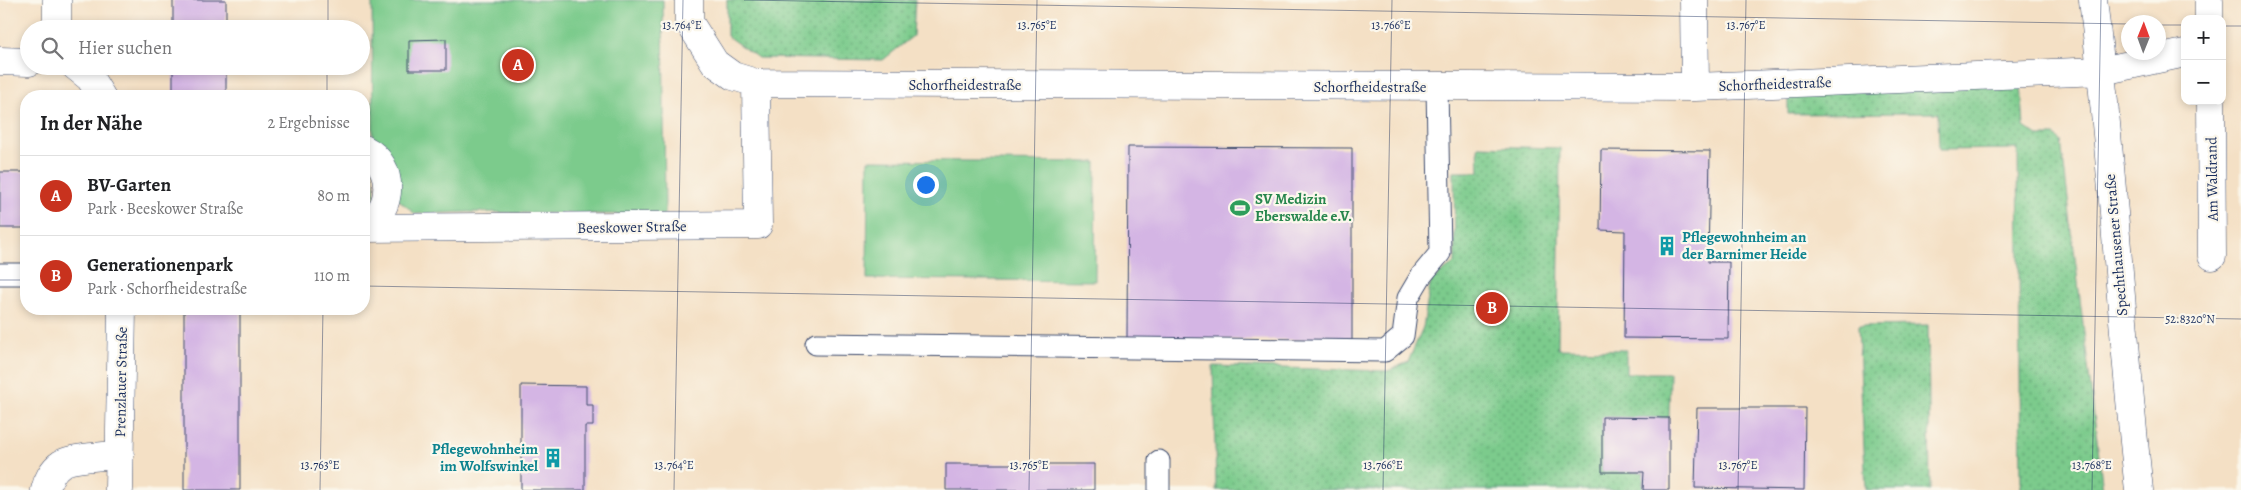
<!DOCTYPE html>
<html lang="de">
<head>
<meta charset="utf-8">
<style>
  :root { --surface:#fff; --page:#f6f6f6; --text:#202124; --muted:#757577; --line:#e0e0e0; --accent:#c8321e }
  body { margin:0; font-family:Alegreya,serif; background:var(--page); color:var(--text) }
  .controls { position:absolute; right:15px; top:15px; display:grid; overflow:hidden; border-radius:10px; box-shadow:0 2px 8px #0003 }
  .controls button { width:45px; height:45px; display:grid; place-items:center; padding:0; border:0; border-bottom:1px solid var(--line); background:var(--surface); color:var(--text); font:25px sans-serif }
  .compass { position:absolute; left:2121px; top:15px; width:45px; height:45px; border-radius:50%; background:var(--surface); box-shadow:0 2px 8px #0003; rotate:1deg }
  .you { position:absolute; left:925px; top:184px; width:18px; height:18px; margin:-12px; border:4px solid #fff; border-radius:50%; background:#1a73e8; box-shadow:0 0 0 8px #1a73e833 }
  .badge { display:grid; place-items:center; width:32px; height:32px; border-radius:50%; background:var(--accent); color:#fff; font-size:16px; font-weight:700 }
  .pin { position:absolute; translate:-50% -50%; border:2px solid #fff; box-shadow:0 1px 5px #0006 }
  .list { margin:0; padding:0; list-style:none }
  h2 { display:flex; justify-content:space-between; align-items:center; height:65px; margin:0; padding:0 20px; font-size:21px }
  h2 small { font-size:16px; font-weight:400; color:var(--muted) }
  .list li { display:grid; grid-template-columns:32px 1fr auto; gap:15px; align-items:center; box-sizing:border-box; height:80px; padding:0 20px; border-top:1px solid var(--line) }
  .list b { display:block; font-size:19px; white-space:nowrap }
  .list p { margin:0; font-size:16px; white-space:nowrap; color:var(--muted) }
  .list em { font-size:16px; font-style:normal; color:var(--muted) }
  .icon { flex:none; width:28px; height:28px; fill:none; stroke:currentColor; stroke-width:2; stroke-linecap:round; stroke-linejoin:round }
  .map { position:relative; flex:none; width:2241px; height:490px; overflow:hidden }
  .search { position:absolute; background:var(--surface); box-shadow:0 2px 8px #0003; left:20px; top:20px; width:350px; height:55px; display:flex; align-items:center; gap:12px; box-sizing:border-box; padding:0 18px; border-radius:28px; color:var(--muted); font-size:19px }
  .panel { position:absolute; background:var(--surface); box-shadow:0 2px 8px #0003; left:20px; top:90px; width:350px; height:225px; border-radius:20px }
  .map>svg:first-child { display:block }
  .grass { fill:url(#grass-dots); stroke:#4b7d75 }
  .garden { fill:#7bcb8c; stroke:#4b7d75 }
  .building { fill:#d4b5e4 }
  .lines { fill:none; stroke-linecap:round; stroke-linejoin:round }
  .service-casing { stroke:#3c4a6d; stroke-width:23 }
  .minor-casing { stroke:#3c4a6d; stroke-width:29 }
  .service { stroke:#fff; stroke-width:21 }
  .minor { stroke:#fff; stroke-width:28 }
  .ticks { fill:none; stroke:#1b2f5e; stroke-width:1; stroke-opacity:0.45 }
  .labels { text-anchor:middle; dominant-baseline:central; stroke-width:4.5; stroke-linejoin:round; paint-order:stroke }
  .street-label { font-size:15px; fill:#1b2f5e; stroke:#fbf7ec }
  .leisure-label { font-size:15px; font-weight:bold; fill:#27864d; stroke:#fbf7ec; text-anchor:start }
  .culture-label { font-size:15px; font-weight:bold; fill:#0d838f; stroke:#fbf7ec; text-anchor:start }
  .ticks-label { font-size:12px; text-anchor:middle; fill:#1b2f5e; stroke:#fbf7ec; stroke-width:4.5; stroke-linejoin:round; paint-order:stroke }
</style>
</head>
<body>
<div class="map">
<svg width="2241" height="490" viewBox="0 0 2241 490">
  <defs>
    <pattern id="grass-dots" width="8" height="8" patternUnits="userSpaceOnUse" patternTransform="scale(1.25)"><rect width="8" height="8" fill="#7bcb8c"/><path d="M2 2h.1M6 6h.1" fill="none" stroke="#64a576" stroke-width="1.8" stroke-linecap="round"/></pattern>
  </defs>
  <rect width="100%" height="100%" fill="#fbf7ec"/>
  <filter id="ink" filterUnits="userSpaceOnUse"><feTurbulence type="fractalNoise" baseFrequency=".02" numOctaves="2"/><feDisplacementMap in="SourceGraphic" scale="10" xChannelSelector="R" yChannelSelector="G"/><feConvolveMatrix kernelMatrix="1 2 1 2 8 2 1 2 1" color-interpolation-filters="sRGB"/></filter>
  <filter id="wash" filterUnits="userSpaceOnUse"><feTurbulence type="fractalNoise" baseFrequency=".0096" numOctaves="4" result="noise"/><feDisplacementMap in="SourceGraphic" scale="20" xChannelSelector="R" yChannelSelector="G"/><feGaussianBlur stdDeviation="1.12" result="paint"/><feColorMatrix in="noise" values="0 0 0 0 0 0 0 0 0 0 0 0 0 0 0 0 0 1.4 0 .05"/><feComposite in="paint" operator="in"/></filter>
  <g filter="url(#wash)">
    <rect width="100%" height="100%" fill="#f4e0c5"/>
    <!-- grass -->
    <path class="grass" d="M727 0H915L913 36 883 60 758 58 727 36Z
      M2021 83 2024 127 2038 136H2054L2061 141 2103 490H2021L2018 149 1939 150 1938 113 1788 114V90Z
      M1478 146 1560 148 1558 349 1626 350V373H1670L1669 418 1602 417V471L1644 472 1643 490H1216L1213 366 1388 371 1408 362 1423 327 1431 280 1455 263 1454 172H1479Z
      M364 161 372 169 375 195 364 211Z
      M1928 325 1930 490H1866L1858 326Z"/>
    <!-- garden -->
    <path class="garden" d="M372 0H663L665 215 468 212 415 214 398 199 373 140Z
      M868 160 1096 162 1095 281 867 279Z"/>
    <g id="blocks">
      <!-- building -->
      <path class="building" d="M173 0H226V29H173Z
        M446 39V70H409V40Z
        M173 66H226V96H173Z
        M1128 147 1352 148V340L1127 339Z
        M1601 150 1710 151 1708 262H1729L1728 339 1624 338 1625 231 1600 230Z
        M0 172H26V228H0Z
        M184 309H240V490H184Z
        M521 385 586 386V405H593V426H585V490H521Z
        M1697 408H1805L1804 490 1695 488Z
        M1602 417 1669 418V490H1643L1644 472H1602Z
        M946 464H1094V490H946Z"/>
    </g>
  </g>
  <g filter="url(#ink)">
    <use href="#blocks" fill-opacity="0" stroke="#3c4a6d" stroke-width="1"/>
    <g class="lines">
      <defs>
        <path id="service" d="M0 274H26
          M816 344 1385 351 1403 336 1408 298 1421 276 1440 253 1437 87
          M1159 490V461"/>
        <path id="minor" d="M57 0V29
          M689 0V22L715 63 733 76 756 83 1695 87 2102 71 2185 53
          M1694 0 1695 87
          M2093 0C2113 163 2121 327 2139 490
          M2209 0V19
          M0 61 29 62
          M75 66 90 78 101 96
          M2211 101 2212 256
          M364 149C395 164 395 211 364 226
          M364 228 758 225 756 83
          M45 490C47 481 53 469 61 464 71 457 106 456 120 455
          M119 490 122 309"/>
      </defs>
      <!-- service casing -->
      <use href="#service" class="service-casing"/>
      <!-- minor casing -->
      <use href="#minor" class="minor-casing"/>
      <!-- service -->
      <use href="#service" class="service"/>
      <!-- minor -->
      <use href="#minor" class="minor"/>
    </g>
  </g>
  <!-- ticks -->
  <path class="ticks" d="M744 0 2128 24M2158 25H2185M2222 26H2241M328 29V0M327 96V66M0 280H26M364 286 2241 319M320 490 323 309M674 490 683 0M1029 490 1037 0M1383 490 1392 0M1738 490 1746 0M2092 490 2101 0"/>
  <!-- icons -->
  <defs>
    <symbol id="stadium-bare" viewBox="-9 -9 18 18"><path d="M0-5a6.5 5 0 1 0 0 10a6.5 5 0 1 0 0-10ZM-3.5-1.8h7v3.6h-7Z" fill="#2e9e5b" stroke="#fbf7ec" stroke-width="2.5" paint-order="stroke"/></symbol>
    <symbol id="building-bare" viewBox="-9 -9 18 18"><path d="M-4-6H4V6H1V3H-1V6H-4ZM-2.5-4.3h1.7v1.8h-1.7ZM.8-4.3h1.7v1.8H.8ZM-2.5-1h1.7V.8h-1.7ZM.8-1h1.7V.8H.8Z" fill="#0f9aa8" stroke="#fbf7ec" stroke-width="2.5" paint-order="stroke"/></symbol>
  </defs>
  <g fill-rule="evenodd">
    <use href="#stadium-bare" x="1226" y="194" width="28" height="28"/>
    <use href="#building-bare" x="1653" y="232" width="28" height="28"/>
    <use href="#building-bare" x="539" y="444" width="28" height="28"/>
  </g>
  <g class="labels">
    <!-- street labels -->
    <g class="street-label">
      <text transform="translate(1775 84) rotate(-2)">Schorfheidestraße</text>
      <text x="965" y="85">Schorfheidestraße</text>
      <text x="1370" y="87">Schorfheidestraße</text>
      <text transform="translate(2212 179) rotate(-91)">Am Waldrand</text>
      <text transform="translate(632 227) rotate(-1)">Beeskower Straße</text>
      <text transform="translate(2116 245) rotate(-95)">Spechthausener Straße</text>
      <text transform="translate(121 382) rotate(-89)">Prenzlauer Straße</text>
    </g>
    <!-- leisure labels -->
    <g class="leisure-label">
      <text x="1255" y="199">SV Medizin<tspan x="1255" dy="17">Eberswalde e.V.</tspan></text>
    </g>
    <!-- culture labels -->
    <g class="culture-label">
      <text x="1682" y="237">Pflegewohnheim an<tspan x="1682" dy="17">der Barnimer Heide</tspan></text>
      <text x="538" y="449" text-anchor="end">Pflegewohnheim<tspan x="538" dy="17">im Wolfswinkel</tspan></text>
    </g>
  </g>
  <g class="ticks-label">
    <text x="682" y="29">13.764°E</text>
    <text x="1037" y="29">13.765°E</text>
    <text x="1391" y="29">13.766°E</text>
    <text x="1746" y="29">13.767°E</text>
    <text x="2190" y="323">52.8320°N</text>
    <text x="320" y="469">13.763°E</text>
    <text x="674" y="469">13.764°E</text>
    <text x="1029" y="469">13.765°E</text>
    <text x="1383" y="469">13.766°E</text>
    <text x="1738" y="469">13.767°E</text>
    <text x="2092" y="469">13.768°E</text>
  </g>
</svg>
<div class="controls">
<button>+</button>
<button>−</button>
</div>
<svg class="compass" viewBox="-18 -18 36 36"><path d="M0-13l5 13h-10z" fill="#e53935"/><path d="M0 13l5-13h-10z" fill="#757577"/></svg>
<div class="you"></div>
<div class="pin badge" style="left:518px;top:65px">A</div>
<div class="pin badge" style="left:1492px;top:308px">B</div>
<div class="search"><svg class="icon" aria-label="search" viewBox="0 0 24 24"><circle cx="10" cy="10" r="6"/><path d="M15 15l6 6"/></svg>Hier suchen</div>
<section class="panel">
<h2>In der Nähe<small>2 Ergebnisse</small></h2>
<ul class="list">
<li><span class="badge">A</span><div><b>BV-Garten</b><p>Park · Beeskower Straße</p></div><em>80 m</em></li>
<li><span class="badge">B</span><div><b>Generationenpark</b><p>Park · Schorfheidestraße</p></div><em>110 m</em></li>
</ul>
</section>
</div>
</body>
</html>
